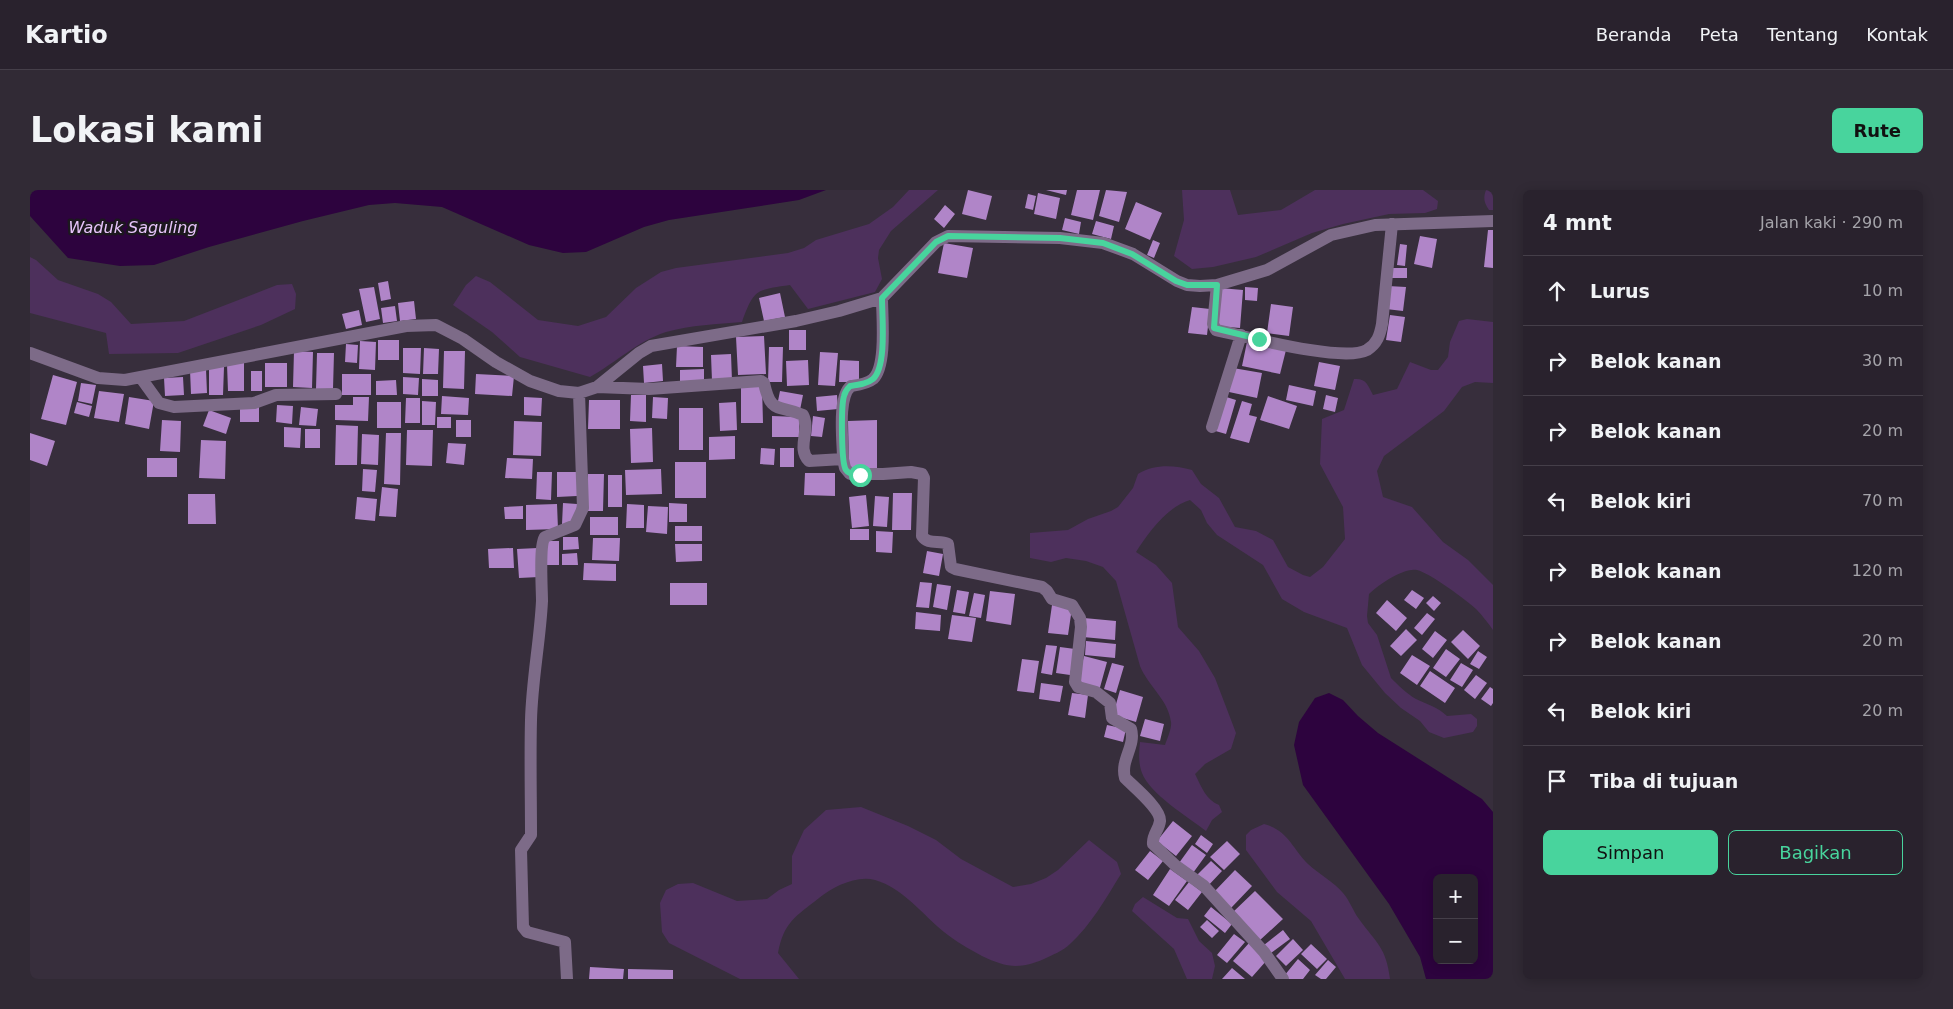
<!DOCTYPE html>
<html lang="id">
<head>
<meta charset="utf-8">
<style>
  :root { --surface:#29222d; --page:#312a35; --text:#f1f3f6; --muted:#a5a4aa; --line:#453f49; --accent:#48d49d }
  body { margin:0; font-family:"DejaVu Sans",sans-serif; background:var(--page); color:var(--text) }
  .controls { position:absolute; right:15px; bottom:15px; display:grid; overflow:hidden; border-radius:8px; box-shadow:0 2px 12px #0003 }
  .controls button { width:45px; height:45px; display:grid; place-items:center; padding:0; border:0; border-bottom:1px solid var(--line); background:var(--surface); color:var(--text); font:25px sans-serif }
  .stop { position:absolute; width:15px; height:15px; margin:-11px; border:4px solid #48d49d; border-radius:50%; background:#fff }
  .stop.end { background:#48d49d; border-color:#fff; box-shadow:0 1px 5px #0008 }
  .list { margin:0; padding:0; list-style:none }
  h2 { display:flex; justify-content:space-between; align-items:center; height:65px; margin:0; padding:0 20px; font-size:21px }
  h2 small { font-size:16px; font-weight:400; color:var(--muted) }
  .list li { display:grid; grid-template-columns:32px 1fr auto; gap:15px; align-items:center; box-sizing:border-box; height:70px; padding:0 20px; border-top:1px solid var(--line) }
  .list b { display:block; font-size:19px; white-space:nowrap }
  .list em { font-size:16px; font-style:normal; color:var(--muted) }
  .actions { display:flex; gap:10px; padding:15px 20px }
  .actions a { flex:1; padding:11px 0; border:1px solid var(--accent); border-radius:8px; text-align:center; font-size:18px; color:var(--accent) }
  .actions .main { background:var(--accent); color:#111 }
  .icon { flex:none; width:28px; height:28px; fill:none; stroke:currentColor; stroke-width:2; stroke-linecap:round; stroke-linejoin:round }
  .map { position:relative; flex:none; width:1463px; height:789px; overflow:hidden; border-radius:8px }
  header { display:flex; align-items:center; gap:30px; box-sizing:border-box; height:70px; padding:0 25px; background:var(--surface); border-bottom:1px solid var(--line) }
  header strong { font-size:24px }
  nav { display:flex; gap:28px; margin-inline-start:auto; font-size:18px }
  .intro { display:flex; align-items:center; justify-content:space-between; box-sizing:border-box; height:120px; padding:0 30px }
  h1 { margin:0; font-size:35px }
  .button { padding:12px 22px; border-radius:8px; background:var(--accent); color:#111; font-size:18px; font-weight:700 }
  main { display:flex; gap:30px; padding:0 30px }
  aside { flex:1; background:var(--surface); border-radius:8px; box-shadow:0 2px 12px #0003 }
  .map>svg:first-child { display:block }
  .green { fill:#4d305c }
  .water { fill:#2d033e; fill-rule:evenodd }
  .building { fill:#b085c8 }
  .lines { fill:none; stroke-linecap:round; stroke-linejoin:round }
  .street { stroke:#7d6b88; stroke-width:12 }
  .route { stroke:#48d49d; stroke-width:6 }
  .labels { text-anchor:middle; dominant-baseline:central; stroke-width:5; stroke-linejoin:round; paint-order:stroke }
  .water-label { font-size:16px; font-style:italic; fill:#e6c4fa; stroke:#1c181e }
</style>
</head>
<body>
<header>
<strong>Kartio</strong>
<nav><a>Beranda</a><a>Peta</a><a>Tentang</a><a>Kontak</a></nav>
</header>
<div class="intro"><h1>Lokasi kami</h1><a class="button">Rute</a></div>
<main>
<div class="map">
<svg width="1463" height="789" viewBox="0 0 1463 789">
  <rect width="100%" height="100%" fill="#372e3c"/>
  <!-- green -->
  <path class="green" d="M879 0H908L861 41 849 60 848 68 852 89 845 102 778 119 760 95C726 100 724 99 712 132 687 134 661 135 636 142 608 151 585 173 560 187L490 167 462 142 423 115 436 95 446 86 460 92 508 130 548 136 576 127 606 98 631 82 646 78 758 63 774 58 786 50 839 34 863 17Z
    M1152 0H1200L1208 25 1251 20 1285 0H1393L1408 11 1407 19 1395 23 1359 24 1313 34 1282 43 1226 67 1183 77 1162 79 1144 66 1154 30Z
    M1456 0H1463V20H1459C1454 13 1453 8 1456 0Z
    M0 67 6 70 28 90 68 104 81 112 101 134 154 131 247 95 262 94 266 104 265 119 231 135 148 163 79 164 76 143 0 123Z
    M1437 129 1463 132V193L1445 192 1432 197 1414 221 1354 266 1347 281 1353 307 1382 317 1413 352 1438 370 1463 395V440C1458 433 1452 425 1446 419 1436 410 1400 383 1387 380 1374 377 1348 395 1339 404L1337 426 1338 433 1347 445 1361 488C1368 495 1377 504 1386 509 1396 514 1408 517 1417 526L1441 524 1447 529V536L1443 542 1414 548 1399 542 1390 531 1371 518 1355 503 1332 475 1317 438 1274 422 1252 409 1233 375 1187 345 1177 333 1171 320 1160 310C1138 316 1118 343 1106 362L1126 375 1142 393 1148 437 1169 461 1185 488 1206 543 1201 559 1175 574 1165 584C1171 596 1176 610 1189 615L1192 622 1182 630 1176 641C1158 627 1120 604 1112 583 1108 572 1109 562 1110 552L1135 555C1137 549 1142 538 1141 532 1138 509 1118 496 1110 476L1086 391 1073 377 1056 371 1036 368 1021 372 1000 368V343L1038 340 1058 329 1081 321 1088 317 1103 298 1108 284C1124 274 1144 275 1162 280L1171 294 1189 308 1205 337 1226 341 1243 350 1258 377 1273 385 1280 387 1293 377 1315 349 1313 317 1290 274 1292 229 1314 220 1324 189C1336 188 1338 195 1343 205L1367 199 1380 172 1401 180H1408L1418 167 1420 152 1429 131Z
    M831 617 878 636 906 650 931 669 983 697 1001 694 1016 688 1028 680 1059 650 1087 672 1091 684C1076 708 1061 735 1040 754 1033 761 1022 765 1014 769 989 780 975 777 952 766 939 759 925 751 914 742 892 724 873 698 845 690 826 685 803 697 789 708 765 727 754 732 748 763L769 789H710L639 753 632 742 630 713 636 700 648 694 663 693 707 711 737 709 749 700 762 694V666L774 640 796 620Z
    M1234 634C1258 640 1262 658 1278 674 1289 684 1304 692 1313 703 1320 711 1323 721 1329 729 1347 754 1356 757 1360 789H1315L1281 731 1247 702 1216 660V645L1221 640Z
    M1113 707 1147 728 1158 729 1169 751 1182 763 1185 776 1182 789H1157L1144 759 1102 721 1105 714Z"/>
  <!-- water -->
  <path class="water" d="M0 0H796L769 10 639 30 614 37 556 62 533 63 499 55 412 17 365 13 339 15 273 31 179 57 124 75 90 76 38 68 0 26Z
    M1299 503 1313 510 1328 526 1348 543 1452 609 1463 622V789H1396L1390 767 1359 714 1273 595 1264 555 1269 532 1285 508ZM1407 688H1444V770H1407Z"/>
  <!-- building -->
  <path class="building" d="M938 0 962 6 956 30 932 24Z
    M1016 0H1037L1036 5Z
    M1047 0H1070L1063 30 1041 25Z
    M1076 0 1097 2 1089 32 1069 26Z
    M1008 3 1030 8 1026 29 1004 24Z
    M998 4 1006 6 1003 20 995 18Z
    M1106 12 1132 23 1120 50 1095 39Z
    M915 15 925 24 914 38 904 29Z
    M1035 28 1051 32 1049 44 1032 40Z
    M1066 31 1084 36 1081 49 1062 44Z
    M1458 40H1463V78L1454 77Z
    M1390 46 1407 49 1402 78 1384 74Z
    M1123 50 1130 53 1124 68 1117 65Z
    M914 53 943 58 937 88 908 83Z
    M1370 54 1377 55 1375 76 1367 75Z
    M1362 78H1377V88H1362Z
    M358 91 361 109 351 111 348 93Z
    M1358 96 1376 97 1373 121 1356 119Z
    M344 97 350 129 336 132 329 99Z
    M1215 97 1228 98 1227 111 1215 110Z
    M1190 98 1213 100 1210 138 1187 136Z
    M750 103 755 127 734 131 729 108Z
    M384 111 386 129 370 131 368 113Z
    M1241 114 1263 117 1259 146 1237 143Z
    M365 116 367 131 353 133 351 118Z
    M1162 117 1180 119 1177 145 1158 143Z
    M329 120 332 135 316 139 312 124Z
    M1360 125 1375 127 1371 152 1356 150Z
    M759 140H776V160H759Z
    M734 146 736 184 708 185 706 147Z
    M348 150H369V170H348Z
    M330 151 346 152 345 180 329 179Z
    M1217 152 1256 160 1250 184 1212 176Z
    M316 154 328 155 327 173 315 172Z
    M647 156 673 157V177H646Z
    M739 157H753L752 192H738Z
    M373 158H391L390 184 373 183Z
    M394 158 409 159 408 184H393Z
    M264 161 283 162 282 198 263 197Z
    M414 161H435L434 199 413 198Z
    M790 162 808 163 805 196 788 195Z
    M287 163H304L303 199H286Z
    M701 164 702 191H682L681 165Z
    M778 170 779 195 757 196 756 171Z
    M810 170 829 171V192H809Z
    M1289 172 1310 176 1305 200 1284 196Z
    M214 173V201H198L197 174Z
    M235 173H257V197H235Z
    M632 174 633 191 614 193 613 176Z
    M179 177H194L193 205H179Z
    M1203 178 1232 183 1227 208 1199 202Z
    M176 179 177 203 161 204 160 180Z
    M674 179V193H650V180Z
    M221 181H232V201H221Z
    M312 184H341V205H312Z
    M446 184 484 186 482 206 445 204Z
    M23 185 47 192 36 235 11 229Z
    M153 187 154 205 135 206 134 188Z
    M373 187 389 188 388 205 373 204Z
    M392 189 408 190V206H392Z
    M366 190 367 205H346V191Z
    M51 193 66 195 62 214 48 211Z
    M1259 195 1286 201 1283 216 1256 210Z
    M711 196H732L733 233H711Z
    M69 201 94 204 89 232 64 228Z
    M750 201 773 205 770 220 747 216Z
    M601 205H616V232L600 231Z
    M807 205 808 219 787 221 786 207Z
    M1296 205 1308 208 1305 222 1293 219Z
    M412 206 439 208 438 225 411 224Z
    M1193 206 1206 210 1196 244 1182 240Z
    M1238 206 1267 216 1259 239 1230 230Z
    M99 207 124 211 119 239 95 234Z
    M323 207H339L338 231 305 230V215H323Z
    M494 207 512 208 511 226 494 225Z
    M623 207 638 208 637 229 622 228Z
    M376 208H390V233H375Z
    M559 210H590V239H558Z
    M392 211 406 212 405 235H392Z
    M1212 211 1222 214 1219 225 1227 227 1219 253 1200 248Z
    M47 212 62 216 59 227 44 223Z
    M347 212H371V238H347Z
    M706 212 707 240 690 241 689 213Z
    M247 215 263 216 262 234 246 232Z
    M210 216H229V232H210Z
    M271 217 288 219 286 236 269 235Z
    M649 218H673V260H649Z
    M179 220 201 228 196 244 173 236Z
    M742 226 769 227V247H742Z
    M783 226 795 228 792 247 781 246Z
    M407 227H421V238H407Z
    M132 230 151 231 150 262 130 261Z
    M426 230H441V247H426Z
    M847 230V280L819 281 818 231Z
    M484 231 512 232 511 266 483 265Z
    M306 235 328 236 327 275H305Z
    M254 237 271 238 270 258 254 257Z
    M622 238 623 272 601 273 600 239Z
    M275 239H290V258H275Z
    M377 240H403L402 276 376 275Z
    M0 243 25 251 17 276 0 270Z
    M356 243H371L370 295 354 294Z
    M332 244 349 245 348 275 331 274Z
    M705 246V269L679 270V247Z
    M171 250 196 251 195 289 169 288Z
    M418 253 436 254 434 275 416 273Z
    M731 258 745 259 744 275 730 274Z
    M750 258H764V277H750Z
    M117 268H147V287H117Z
    M477 268 503 269 502 289 475 288Z
    M645 272H676V308H645Z
    M333 279 347 280 345 302 332 301Z
    M631 279 632 304 596 305 595 280Z
    M507 282H522L521 310 506 309Z
    M527 282H547V306L527 307Z
    M775 283H805V306L774 305Z
    M558 284H574L573 321H557Z
    M578 285H592V317H578Z
    M352 297 368 299 366 327 349 326Z
    M863 303H882L881 340H862Z
    M158 304H185L186 334H158Z
    M836 305 839 336 822 338 819 307Z
    M845 306 859 307 857 337 843 336Z
    M327 307 347 309 345 331 325 329Z
    M533 313 547 314 546 334H532Z
    M639 313 657 314V332H639Z
    M527 314 528 339 496 340V315Z
    M597 314 614 315V338H596Z
    M493 316V329H475L474 317Z
    M618 316 638 317 637 344 616 342Z
    M560 327H588V345H560Z
    M645 336H672V351H645Z
    M820 339H839V350H820Z
    M846 341 863 342 862 363 846 362Z
    M533 347H548L549 359 533 360Z
    M563 348H590L589 371 562 370Z
    M514 351H529V375H514Z
    M645 354H672V371L646 372Z
    M483 358 484 378H459L458 359Z
    M508 358 509 387 489 388 487 359Z
    M897 361 913 364 909 386 893 383Z
    M547 363 548 375H532V364Z
    M554 373 586 374V391L553 390Z
    M890 392 902 393 899 418 886 417Z
    M640 393H677V415H640Z
    M907 394 921 396 917 420 903 417Z
    M927 400 939 402 935 424 923 422Z
    M1382 400 1394 408 1386 419 1374 410Z
    M960 401 985 404 981 435 956 431Z
    M944 403 955 405 951 428 939 426Z
    M1403 406 1411 413 1404 421 1396 413Z
    M1357 410 1377 428 1366 441 1346 423Z
    M1022 415 1042 418 1038 445 1018 443Z
    M886 422 911 425 910 441 885 439Z
    M1397 423 1405 429 1392 445 1384 438Z
    M922 425 946 428 942 452 918 449Z
    M1054 428 1086 431 1085 450 1053 447Z
    M1376 439 1387 450 1371 466 1360 456Z
    M1433 440 1450 456 1438 469 1421 452Z
    M1405 441 1417 450 1403 468 1392 459Z
    M1056 451 1086 454 1085 468 1055 465Z
    M1016 455 1027 456 1022 485 1011 483Z
    M1030 457 1045 459 1040 485 1026 483Z
    M1416 459 1430 469 1416 487 1403 478Z
    M1448 461 1457 467 1449 479 1440 474Z
    M1382 465 1400 476 1387 495 1370 483Z
    M1054 466 1077 472 1069 501 1047 495Z
    M992 469 1009 471 1004 503 987 501Z
    M1082 473 1094 476 1086 503 1074 499Z
    M1431 473 1443 480 1432 497 1420 490Z
    M1400 481 1425 498 1415 513 1390 496Z
    M1446 485 1457 493 1445 509 1434 500Z
    M1011 493 1033 496 1030 512 1009 509Z
    M1460 497 1463 499V513L1461 516 1451 509Z
    M1090 500 1113 507 1106 532 1083 525Z
    M1042 503 1058 505 1055 528 1038 525Z
    M1115 529 1134 534 1130 551 1110 546Z
    M1077 535 1096 539 1093 552 1074 547Z
    M1143 631 1162 646 1146 666 1127 651Z
    M1171 645 1183 654 1177 663 1165 654Z
    M1197 651 1210 664 1194 680 1180 667Z
    M1162 655 1176 665 1163 683 1149 673Z
    M1120 661 1133 671 1118 690 1105 680Z
    M1181 671 1192 681 1176 698 1165 687Z
    M1140 679 1157 691 1139 716 1123 705Z
    M1205 680 1222 696 1201 718 1184 702Z
    M1159 692 1172 702 1158 720 1145 710Z
    M1225 701 1253 729 1229 751 1202 723Z
    M1181 717 1202 734 1195 743 1174 726Z
    M1177 730 1189 741 1182 748 1170 737Z
    M1253 740 1260 749 1241 763 1234 755Z
    M1204 744 1215 752 1197 773 1187 765Z
    M1263 749 1273 760 1256 776 1246 766Z
    M1219 753 1237 770 1222 787 1203 771Z
    M1281 754 1297 769 1287 779 1271 764Z
    M1268 769 1280 780 1273 789H1258L1254 786Z
    M1298 770 1306 777 1296 789H1291L1285 785Z
    M560 777 594 779 593 789H559Z
    M1202 778 1215 789H1192Z
    M598 779 643 780V789H598Z"/>
  <g class="lines">
    <!-- street -->
    <path class="street" d="M1187 95 1183 134 1186 140C1215 146 1313 173 1337 160 1347 154 1350 145 1352 134L1362 34
      M0 163 68 188 95 190 376 136 406 135 433 149 466 172 500 191 529 201 549 203 567 197 609 163 621 156 766 131 809 121 852 108 906 52 918 46 1030 48 1073 53 1103 64 1147 91 1157 95 1170 96 1187 95 1237 80 1301 45 1345 35 1463 31
      M111 188 129 213 144 217 224 213 246 205 306 204
      M567 197 619 199 731 191 734 193C741 225 748 214 773 225 781 240 766 258 779 271L813 269C813 252 807 207 821 196 828 195 837 194 843 189 857 176 852 127 852 108
      M1182 237 1211 145
      M813 269 815 278 820 284H853L881 282 892 284 894 288 892 346C898 355 909 350 918 354L921 377 925 379 1012 397 1017 401 1022 409 1042 415 1050 428 1051 437 1045 492 1048 497 1066 502 1080 513 1082 528 1101 539C1106 556 1090 570 1095 588 1104 597 1131 619 1130 631 1129 640 1122 645 1123 654L1146 676 1174 696 1234 762 1253 789
      M537 789 535 752 497 742 493 737 491 660 501 645C501 607 500 568 501 530 502 490 510 451 512 411 512 399 509 354 515 347L545 335 553 318 549 203"/>
  </g>
  <g class="lines">
    <!-- route -->
    <path class="route" d="M830 285C825 284 819 285 816 280 811 273 811 216 814 206 815 201 817 199 820 196 828 195 837 194 843 189 857 176 852 127 852 108L906 52 918 46 1030 48 1073 53 1102 64 1146 91 1157 95H1187L1184 138 1229 149"/>
  </g>
  <g class="labels">
    <!-- water labels -->
    <g class="water-label">
      <text x="103" y="37">Waduk Saguling</text>
    </g>
  </g>
</svg>
<div class="controls">
<button>+</button>
<button>−</button>
</div>
<div class="stop" style="left:830px;top:285px"></div>
<div class="stop end" style="left:1229px;top:149px"></div>
</div>
<aside>
<h2>4 mnt<small>Jalan kaki · 290 m</small></h2>
<ul class="list">
<li><svg class="icon" aria-label="ahead" viewBox="0 0 24 24"><path d="M12 20V5M6 11l6-6 6 6"/></svg><div><b>Lurus</b></div><em>10 m</em></li>
<li><svg class="icon" aria-label="right" viewBox="0 0 24 24"><path d="M7 20v-9h11M14 6l5 5-5 5"/></svg><div><b>Belok kanan</b></div><em>30 m</em></li>
<li><svg class="icon" aria-label="right" viewBox="0 0 24 24"><path d="M7 20v-9h11M14 6l5 5-5 5"/></svg><div><b>Belok kanan</b></div><em>20 m</em></li>
<li><svg class="icon" aria-label="left" viewBox="0 0 24 24"><path d="M17 20v-9H6M10 6l-5 5 5 5"/></svg><div><b>Belok kiri</b></div><em>70 m</em></li>
<li><svg class="icon" aria-label="right" viewBox="0 0 24 24"><path d="M7 20v-9h11M14 6l5 5-5 5"/></svg><div><b>Belok kanan</b></div><em>120 m</em></li>
<li><svg class="icon" aria-label="right" viewBox="0 0 24 24"><path d="M7 20v-9h11M14 6l5 5-5 5"/></svg><div><b>Belok kanan</b></div><em>20 m</em></li>
<li><svg class="icon" aria-label="left" viewBox="0 0 24 24"><path d="M17 20v-9H6M10 6l-5 5 5 5"/></svg><div><b>Belok kiri</b></div><em>20 m</em></li>
<li><svg class="icon" aria-label="arrive" viewBox="0 0 24 24"><path d="M6 21V4h12l-3 4 3 4H6"/></svg><div><b>Tiba di tujuan</b></div></li>
</ul>
<div class="actions"><a class="main">Simpan</a><a>Bagikan</a></div>
</aside>
</main>
</body>
</html>
